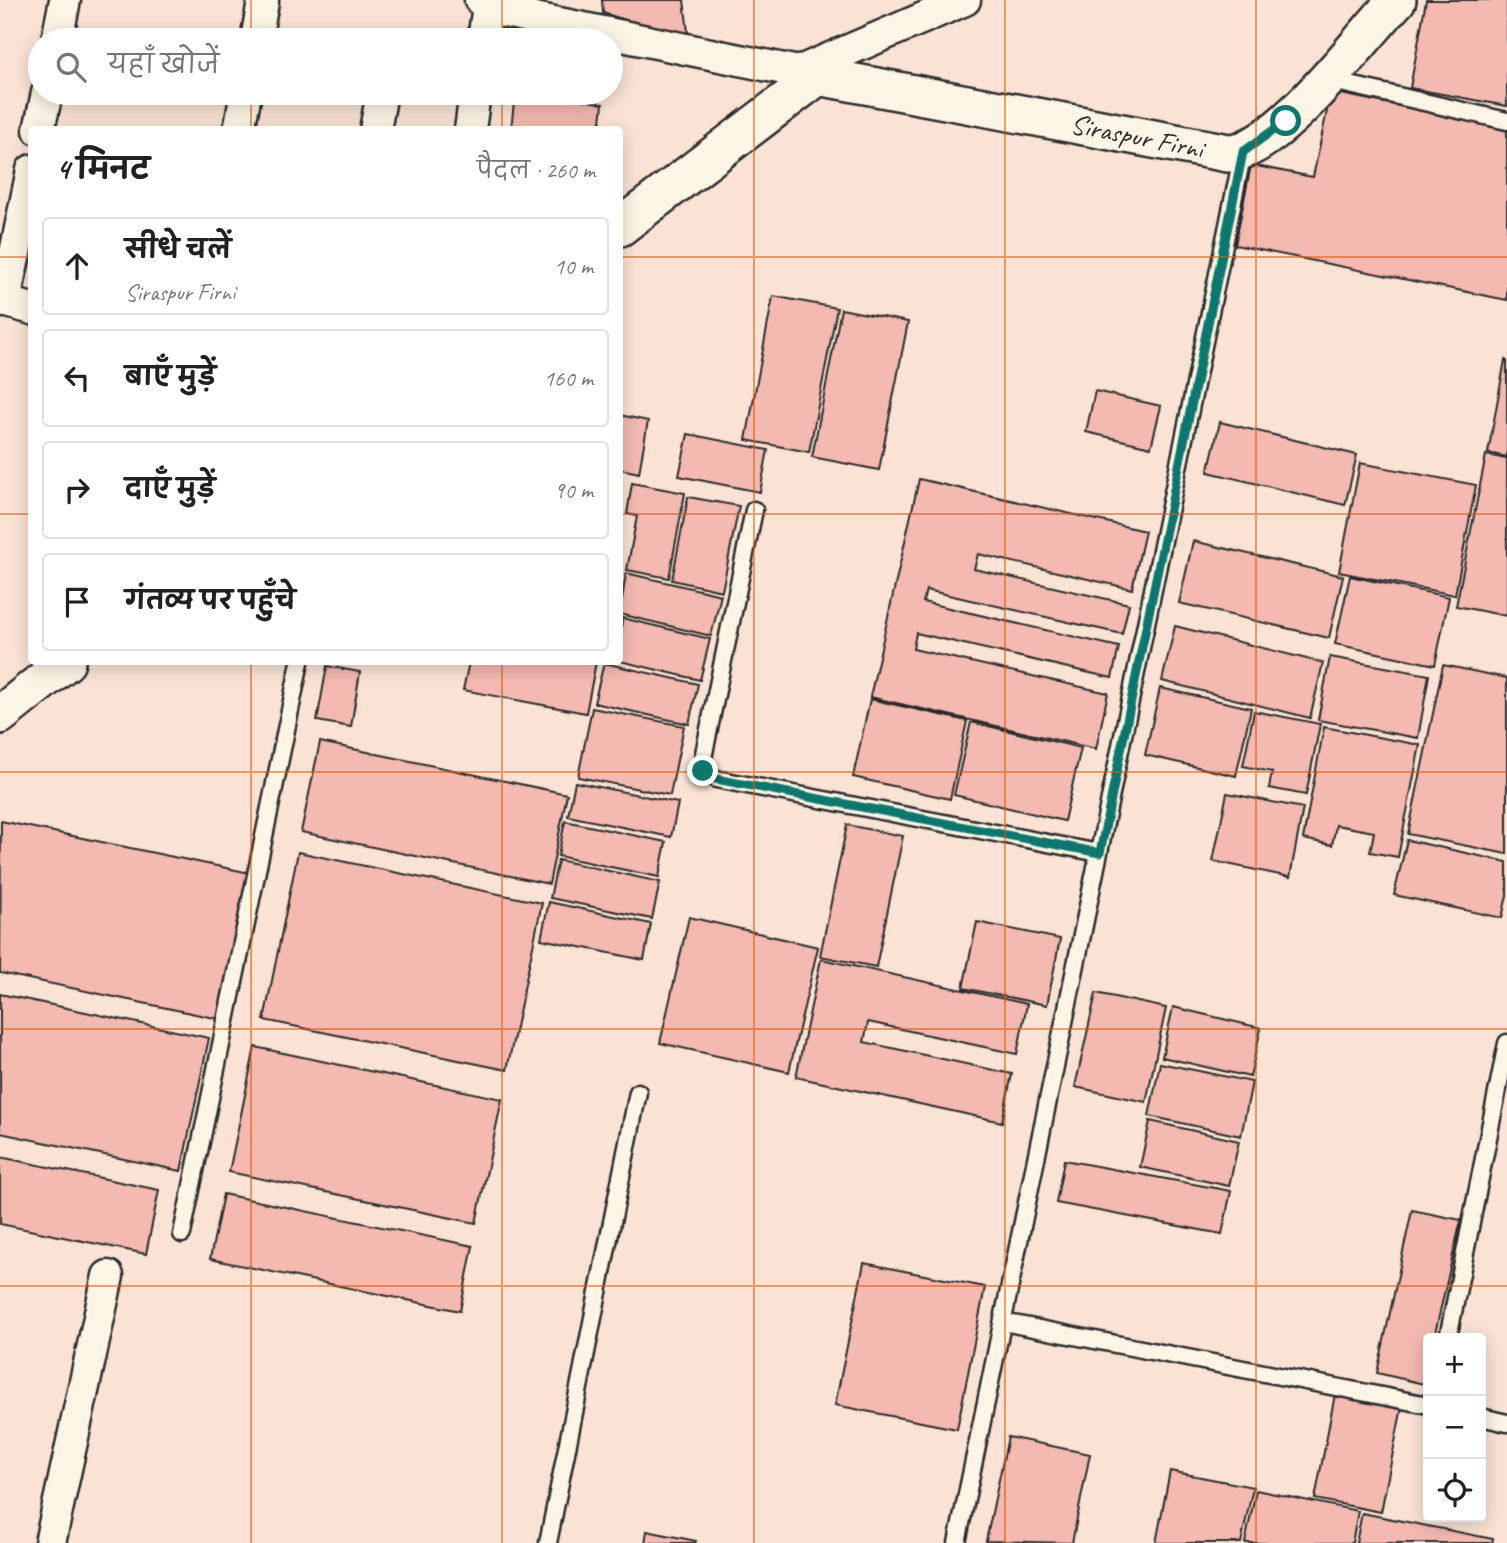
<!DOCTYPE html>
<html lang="hi">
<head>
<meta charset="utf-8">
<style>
  :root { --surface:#fff; --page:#f2f2f2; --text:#202124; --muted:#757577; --line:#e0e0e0 }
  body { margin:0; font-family:Caveat,"Playpen Sans Deva",sans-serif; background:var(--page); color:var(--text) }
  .controls { position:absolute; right:21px; bottom:21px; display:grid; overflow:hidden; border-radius:7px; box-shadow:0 4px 18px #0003 }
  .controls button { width:63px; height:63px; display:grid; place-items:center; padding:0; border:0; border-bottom:2px solid var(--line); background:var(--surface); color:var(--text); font:35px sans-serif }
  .stop { position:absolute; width:21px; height:21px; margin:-16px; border:5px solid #0f766e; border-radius:50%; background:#fff }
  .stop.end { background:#0f766e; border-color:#fff; box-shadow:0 2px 7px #0008 }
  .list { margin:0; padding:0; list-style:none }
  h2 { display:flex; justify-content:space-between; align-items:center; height:91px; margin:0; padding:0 28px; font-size:30px }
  h2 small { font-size:23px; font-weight:400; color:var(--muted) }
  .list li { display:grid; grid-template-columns:46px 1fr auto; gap:21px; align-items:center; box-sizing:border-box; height:98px; margin:0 14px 14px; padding:0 14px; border:2px solid var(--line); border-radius:7px }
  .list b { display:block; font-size:26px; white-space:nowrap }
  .list p { margin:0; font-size:23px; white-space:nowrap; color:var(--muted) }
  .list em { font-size:23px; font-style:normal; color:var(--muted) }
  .icon { flex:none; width:38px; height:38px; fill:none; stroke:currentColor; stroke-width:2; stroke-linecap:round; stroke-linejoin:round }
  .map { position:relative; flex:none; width:1507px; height:1543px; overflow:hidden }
  .search { position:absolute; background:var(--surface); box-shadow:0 4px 18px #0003; left:28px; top:28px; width:595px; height:77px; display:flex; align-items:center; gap:18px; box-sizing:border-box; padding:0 24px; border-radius:38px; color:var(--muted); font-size:26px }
  .panel { position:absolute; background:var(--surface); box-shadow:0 4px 18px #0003; left:28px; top:126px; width:595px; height:539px; border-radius:7px }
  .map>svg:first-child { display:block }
  .building { fill:#f4b9b1; stroke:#2b2b2b; stroke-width:2 }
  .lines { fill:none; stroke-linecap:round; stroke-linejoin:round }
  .service-casing { stroke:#2b2b2b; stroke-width:21 }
  .minor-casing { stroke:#2b2b2b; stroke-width:35 }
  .tertiary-casing { stroke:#2b2b2b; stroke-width:42 }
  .service { stroke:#fcf5e5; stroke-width:16 }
  .minor { stroke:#fcf5e5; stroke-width:30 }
  .tertiary { stroke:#fcf5e5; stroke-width:37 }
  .route { stroke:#0f766e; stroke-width:9 }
  .grid { fill:none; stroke:#df570e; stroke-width:2; stroke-opacity:0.55 }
  .labels { text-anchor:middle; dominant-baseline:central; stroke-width:5; stroke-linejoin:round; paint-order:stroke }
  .street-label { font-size:28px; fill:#2b2b2b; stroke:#fcf5e5 }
</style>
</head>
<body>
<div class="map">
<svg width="1507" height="1543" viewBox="0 0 1507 1543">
  <rect width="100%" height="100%" fill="#fae3d5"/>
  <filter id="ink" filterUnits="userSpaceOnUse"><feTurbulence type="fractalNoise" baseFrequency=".0143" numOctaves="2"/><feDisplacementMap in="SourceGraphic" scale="14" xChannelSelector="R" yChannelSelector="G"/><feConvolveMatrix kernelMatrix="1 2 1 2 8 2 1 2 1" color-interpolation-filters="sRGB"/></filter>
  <g filter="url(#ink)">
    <!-- building -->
    <path class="building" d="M602 0H684L689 40 603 13Z
      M1426 0H1507V106L1410 88Z
      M1331 92 1507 128V300L1235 245 1251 165 1313 177Z
      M515 93H584L583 100 603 104 600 130H511Z
      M773 296 837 308 809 452 746 440Z
      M841 309 908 322 879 470 812 457Z
      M1505 360 1507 361V457L1488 453Z
      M1095 391 1161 406 1151 447 1086 432Z
      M620 415 648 421 639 473 620 469Z
      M1220 422 1357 455 1345 505 1208 472Z
      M688 434 768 450 760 492 679 476Z
      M1486 455 1507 459V616L1456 606Z
      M1360 463 1476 485 1455 595 1339 572Z
      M919 479 1145 531 1132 589 978 554 974 569 1129 604 1122 634 926 590 923 602 1119 647 1112 678 916 633 913 649 1108 693 1096 749 870 697Z
      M632 483 685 493 669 578 627 570 637 516 627 514Z
      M688 497 739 506 722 591 672 580Z
      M1193 541 1343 576 1329 638 1179 603Z
      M626 573 721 595 711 636 620 614Z
      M1350 576 1449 597 1435 665 1335 644Z
      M622 618 710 639 700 680 620 661Z
      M1175 626 1323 663 1310 718 1162 681Z
      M1330 657 1429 675 1418 738 1318 720Z
      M469 662H596L586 713 463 690Z
      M604 663 698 684 689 724 594 703Z
      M1443 665 1507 678V854L1408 834Z
      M327 666 360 672 351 727 317 721Z
      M1160 688 1251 708 1236 776 1145 755Z
      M870 699 967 721 950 799 853 777Z
      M592 708 684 726 670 795 578 777Z
      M1254 711 1320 724 1306 795 1269 788 1272 772 1243 766Z
      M971 722 1081 748 1064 821 954 795Z
      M1324 727 1420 745 1398 857 1370 852 1374 832 1336 825 1332 845 1303 839Z
      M320 742 567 794 549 884 301 832Z
      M575 782 678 803 671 837 568 816Z
      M1227 793 1303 808 1290 877 1213 861Z
      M1 821 255 874 224 1020 0 973Z
      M565 821 666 842 659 877 558 856Z
      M847 825 903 836 876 967 820 956Z
      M1407 840 1507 862V895L1502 918 1394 895Z
      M298 852 542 903 507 1070 264 1020Z
      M558 860 660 882 652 919 550 898Z
      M549 902 651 924 644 960 541 939Z
      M689 917 818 947 789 1072 660 1043Z
      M977 922 1060 939 1047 1005 963 988Z
      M821 959 1027 1004 1017 1054 868 1022 864 1042 1012 1074 1002 1122 796 1077Z
      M1096 993 1166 1008 1146 1102 1075 1087Z
      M0 994 209 1038 181 1171 0 1133Z
      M1173 1007 1261 1028 1250 1077 1162 1057Z
      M255 1047 502 1099 476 1223 229 1172Z
      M1160 1063 1252 1082 1241 1136 1149 1116Z
      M1150 1121 1239 1141 1229 1186 1140 1167Z
      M0 1157 159 1190 146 1254 0 1224Z
      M1064 1160 1231 1191 1222 1234 1056 1203Z
      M223 1194 473 1246 460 1311 210 1259Z
      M1412 1210 1461 1220 1434 1338H1428L1424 1384 1377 1373Z
      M864 1263 985 1287 957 1429 835 1405Z
      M1335 1394 1402 1407 1381 1512 1315 1499Z
      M1008 1437 1090 1454 1072 1543 986 1541Z
      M1170 1471 1253 1487 1241 1543H1156Z
      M1256 1490 1358 1511 1352 1543H1245Z
      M1362 1513 1493 1539 1492 1543H1356Z
      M647 1531 696 1541 695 1543H645Z"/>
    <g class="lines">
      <defs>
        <path id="service" d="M1328 80 1507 121
          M754 510 702 763 703 771 716 779 1099 853
          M182 1234 300 662
          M1003 1322 1428 1405
          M1448 1338 1507 1043
          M1481 1417 1507 1423
          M548 1543 638 1092
          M957 1543 1243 152"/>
        <path id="minor" d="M480 0 505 12 818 76
          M57 40 65 0
          M256 40 263 2
          M483 40 488 6
          M800 71 965 0
          M39 130 47 93
          M239 130 246 93
          M375 130 382 93
          M470 130 475 93
          M0 300 32 309
          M5 302 32 170
          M50 1543 108 1276"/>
        <path id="tertiary" d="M620 227 818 76 1228 153C1276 154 1363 35 1397 0
          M0 715 66 662"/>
      </defs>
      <!-- service casing -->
      <use href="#service" class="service-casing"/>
      <!-- minor casing -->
      <use href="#minor" class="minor-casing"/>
      <!-- tertiary casing -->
      <use href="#tertiary" class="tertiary-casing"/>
      <!-- service -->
      <use href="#service" class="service"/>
      <!-- minor -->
      <use href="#minor" class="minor"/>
      <!-- tertiary -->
      <use href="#tertiary" class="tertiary"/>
    </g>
  </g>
  <g class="lines" filter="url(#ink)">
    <!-- route -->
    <path class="route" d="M703 771 716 779 1100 853 1243 152 1286 121"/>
  </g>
  <!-- grid -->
  <path class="grid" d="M251 0V40M502 0V40M754 0V1543M1005 0V1543M1256 0V1543M251 93V130M502 93V130M0 257H32M620 257H1507M0 514H32M620 514H1507M251 662V1543M502 662V1543M0 772H1507M0 1029H1507M0 1286H1507"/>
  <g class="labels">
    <!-- street labels -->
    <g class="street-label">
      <text transform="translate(1137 136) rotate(11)">Siraspur Firni</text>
    </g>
  </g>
</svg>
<div class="controls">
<button>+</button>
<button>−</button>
<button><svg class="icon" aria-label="locate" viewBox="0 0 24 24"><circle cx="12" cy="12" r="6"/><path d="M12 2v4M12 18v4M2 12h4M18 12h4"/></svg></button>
</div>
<div class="stop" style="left:1286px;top:121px"></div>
<div class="stop end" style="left:703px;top:771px"></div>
<div class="search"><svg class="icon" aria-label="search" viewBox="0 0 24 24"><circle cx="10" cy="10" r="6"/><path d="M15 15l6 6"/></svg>यहाँ खोजें</div>
<section class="panel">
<h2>4 मिनट<small>पैदल · 260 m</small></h2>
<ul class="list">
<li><svg class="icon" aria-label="ahead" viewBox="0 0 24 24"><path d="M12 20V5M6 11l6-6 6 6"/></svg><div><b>सीधे चलें</b><p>Siraspur Firni</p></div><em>10 m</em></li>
<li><svg class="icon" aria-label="left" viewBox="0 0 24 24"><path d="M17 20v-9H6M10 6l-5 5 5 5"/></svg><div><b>बाएँ मुड़ें</b></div><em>160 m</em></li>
<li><svg class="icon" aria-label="right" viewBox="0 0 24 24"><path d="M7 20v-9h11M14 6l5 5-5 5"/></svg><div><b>दाएँ मुड़ें</b></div><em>90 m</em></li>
<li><svg class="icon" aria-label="arrive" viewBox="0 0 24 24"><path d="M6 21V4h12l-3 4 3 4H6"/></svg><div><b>गंतव्य पर पहुँचे</b></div></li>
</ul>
</section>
</div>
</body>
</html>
